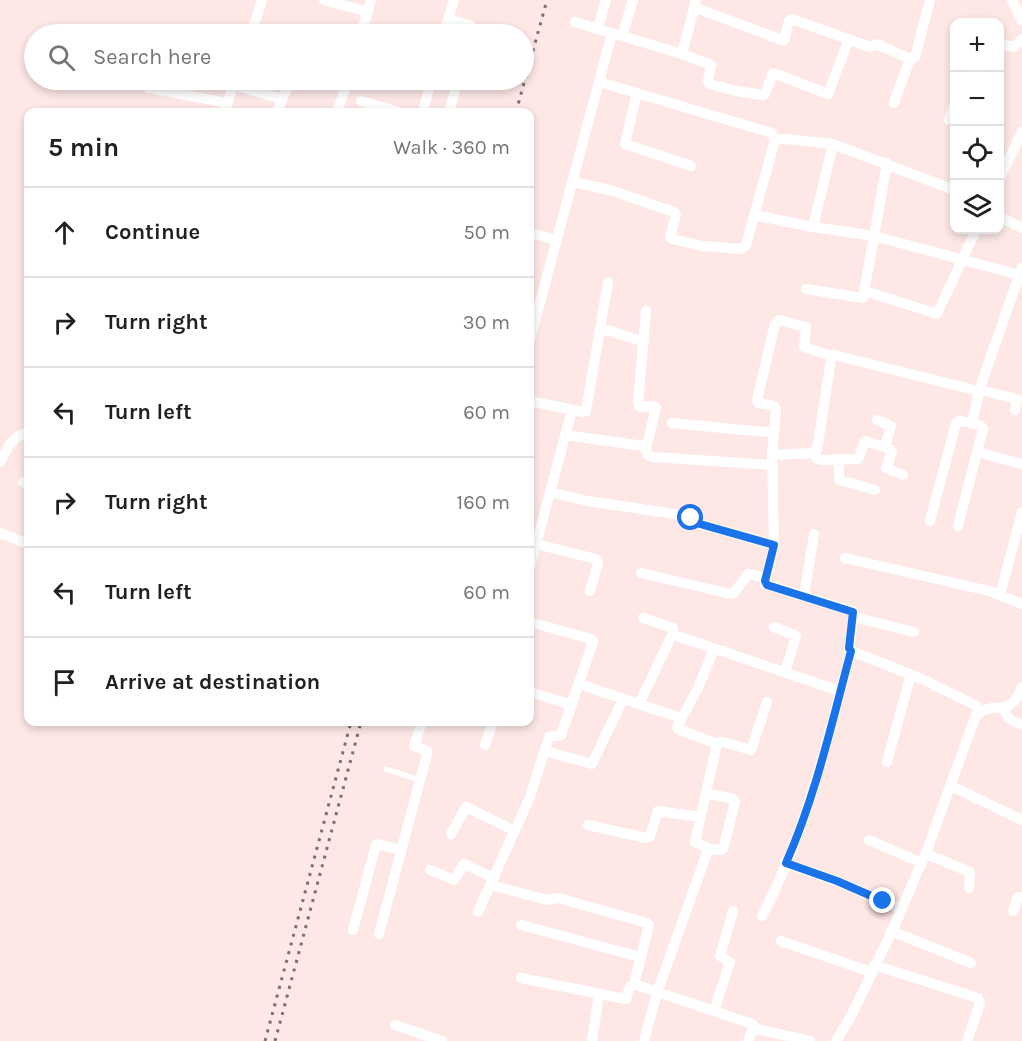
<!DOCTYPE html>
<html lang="en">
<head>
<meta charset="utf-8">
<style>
  :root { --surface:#fff; --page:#f2f2f2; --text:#202124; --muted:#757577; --line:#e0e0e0 }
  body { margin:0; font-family:Karla,sans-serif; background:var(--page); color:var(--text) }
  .controls { position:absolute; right:18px; top:18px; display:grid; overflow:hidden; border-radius:12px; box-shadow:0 3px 9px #0003 }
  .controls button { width:54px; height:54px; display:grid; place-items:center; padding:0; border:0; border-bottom:2px solid var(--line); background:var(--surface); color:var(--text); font:30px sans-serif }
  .stop { position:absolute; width:18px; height:18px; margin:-14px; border:4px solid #1a73e8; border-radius:50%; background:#fff }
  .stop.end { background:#1a73e8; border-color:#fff; box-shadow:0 2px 6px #0008 }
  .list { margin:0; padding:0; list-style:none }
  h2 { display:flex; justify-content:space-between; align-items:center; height:78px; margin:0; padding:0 24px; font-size:26px }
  h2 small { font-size:20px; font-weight:400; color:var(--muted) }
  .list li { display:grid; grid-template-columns:39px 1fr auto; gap:18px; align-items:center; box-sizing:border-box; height:90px; padding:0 24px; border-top:2px solid var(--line) }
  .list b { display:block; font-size:22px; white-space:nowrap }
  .list em { font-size:20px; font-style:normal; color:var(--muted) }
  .icon { flex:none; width:33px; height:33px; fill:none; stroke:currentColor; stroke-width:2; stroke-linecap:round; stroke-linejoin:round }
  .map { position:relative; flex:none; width:1022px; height:1041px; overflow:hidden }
  .search { position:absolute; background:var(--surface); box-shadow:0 3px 9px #0003; left:24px; top:24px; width:510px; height:66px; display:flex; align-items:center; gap:15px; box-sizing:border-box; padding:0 21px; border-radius:33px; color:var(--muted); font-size:22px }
  .panel { position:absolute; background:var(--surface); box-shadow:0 3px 9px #0003; left:24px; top:108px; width:510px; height:618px; border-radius:12px }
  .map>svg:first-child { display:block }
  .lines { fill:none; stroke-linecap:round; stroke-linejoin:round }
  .lane { stroke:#fff; stroke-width:5 }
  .street { stroke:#fff; stroke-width:10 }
  .rail { stroke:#7c6f6d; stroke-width:3; stroke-dasharray:3 6; stroke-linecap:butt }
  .route { stroke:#1a73e8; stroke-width:8 }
</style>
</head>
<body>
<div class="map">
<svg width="1022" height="1041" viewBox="0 0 1022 1041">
  <rect width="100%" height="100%" fill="#fde8e6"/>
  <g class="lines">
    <!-- lane -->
    <path class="lane" d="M386 769 420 780"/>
    <!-- street -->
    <path class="street" d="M324 0 368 12
      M1012 0 1022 21
      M694 7 782 40H784L789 21 792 19 870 47 877 44 910 59 915 57 930 0
      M448 19 471 26 470 34
      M575 22 682 54 711 65 708 81 709 84 736 91 763 95 765 94 773 73 828 94 849 39
      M598 28 606 0
      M251 34 262 0
      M361 34 371 0
      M444 34 454 0
      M622 36 633 0
      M1000 44 1014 47 1022 39
      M682 54 696 0
      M148 80 149 88 228 103
      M234 85 282 99
      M637 93 625 144 691 166
      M361 101 399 112
      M894 103 910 59
      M224 112 235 80
      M277 112 290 80
      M337 112 348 80
      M423 112 431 80
      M449 112 458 80
      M949 120 954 105
      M775 140 785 139 833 144
      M1000 178 1022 132
      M573 182 613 191 674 212 676 215 670 237 672 239 702 246 741 249 746 245 775 140 772 133 599 82
      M754 215 813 227 874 236 1019 275
      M1000 217 1022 228
      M813 227 833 144 954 190
      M530 233 557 240
      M806 289 863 298 887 163
      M865 291 937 314 976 230
      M600 329C617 332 627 338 644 341
      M530 340 612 33
      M832 356 804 347 806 327 779 320 775 324 757 400 758 403 774 406 776 409 772 455 774 545 765 584 852 611 854 615 849 650 922 679 975 705 981 711
      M980 390 1017 399 1015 410
      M530 401 583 412 586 411 608 282
      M672 423 774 433
      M565 435 644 446 648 455 653 457 773 465
      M885 447 892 451 886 468 903 475
      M646 448 656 408 654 406 640 407 638 403 646 311
      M815 452 817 459 821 460 858 459 865 441 885 447 891 426 877 420
      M977 452 1022 464
      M772 455 811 453 817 450 831 359 834 355 979 391 1022 267
      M839 459V480L875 490
      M0 462C8 448 12 435 28 433
      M23 482 28 485
      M550 492 587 501 688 516 700 524 774 545
      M930 521 956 423 959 421 972 423 979 391
      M958 526 983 429 981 426 972 423
      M0 533 28 544
      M536 544 596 559 598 563 590 591
      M845 558 989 591 1022 604
      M530 567 572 410
      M641 573 731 594 734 593 748 574 766 578
      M1000 595 1022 512
      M804 596 814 534
      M854 617 914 632
      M643 618 673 628 674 635
      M774 627 796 636 785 673
      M579 684 681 718
      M530 692 572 705
      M639 704 671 637 674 635 840 691
      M1003 707 1009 719 1022 725
      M717 743 723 742 751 750 767 702
      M485 745 493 722
      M545 751 592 764 623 699
      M887 762 911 674
      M951 786 1022 820
      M706 793 733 799 735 802 723 849 720 850 708 849
      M588 825 646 838 650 836 658 811 700 817
      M451 834 466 807 515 831
      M869 840 922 863
      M926 854 970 872 969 888
      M785 863 837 881 901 909
      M430 870 454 880 464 864 494 878
      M491 885 547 900 558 898 647 923 649 925 634 984 752 1024 757 1029
      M1013 911 1018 897H1022
      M478 912 530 797 549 737 561 735 593 642 591 639 530 622
      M762 916C806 833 827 741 851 651
      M521 925 640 957
      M353 930 376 845 378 844 401 850
      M891 931 971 963
      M379 934 427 754V751L414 746 422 722
      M781 941 871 972
      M874 965 978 998 980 1003 967 1041
      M521 978 626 999 630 986 634 984
      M714 1011 730 962 720 956 733 911
      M395 1025 442 1041
      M592 1041 599 994
      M644 1041 657 993 708 850V848L695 842 717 744 678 729 677 727 698 688 714 649
      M748 1041 752 1031 757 1029 810 1041
      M836 1041 852 1014 893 929 927 850 976 715C995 699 1009 720 1022 687"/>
    <!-- rail -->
    <path class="rail" d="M516 112 547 0
      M265 1041 351 722
      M275 1041 361 722"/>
  </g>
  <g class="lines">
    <!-- route -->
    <path class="route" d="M691 518 700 524 774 545 765 581 767 585 853 612 849 648 851 651C832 722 816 795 786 863L837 881 883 901"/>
  </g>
</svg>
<div class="controls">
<button>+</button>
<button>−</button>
<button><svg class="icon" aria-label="locate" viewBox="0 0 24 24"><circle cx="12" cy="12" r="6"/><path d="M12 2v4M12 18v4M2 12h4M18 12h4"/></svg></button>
<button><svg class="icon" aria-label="layers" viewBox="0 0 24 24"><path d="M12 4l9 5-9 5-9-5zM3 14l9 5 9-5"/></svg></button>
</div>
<div class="stop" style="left:691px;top:518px"></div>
<div class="stop end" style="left:883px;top:901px"></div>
<div class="search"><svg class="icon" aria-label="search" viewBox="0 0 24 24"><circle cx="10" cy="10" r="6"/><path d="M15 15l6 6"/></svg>Search here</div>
<section class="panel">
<h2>5 min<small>Walk · 360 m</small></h2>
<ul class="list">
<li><svg class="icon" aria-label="ahead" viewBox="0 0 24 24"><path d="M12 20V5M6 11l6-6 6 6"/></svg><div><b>Continue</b></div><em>50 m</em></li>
<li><svg class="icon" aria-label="right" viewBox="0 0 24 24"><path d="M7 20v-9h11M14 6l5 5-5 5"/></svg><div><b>Turn right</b></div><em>30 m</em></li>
<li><svg class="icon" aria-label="left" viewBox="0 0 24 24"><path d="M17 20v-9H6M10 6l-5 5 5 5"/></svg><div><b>Turn left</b></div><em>60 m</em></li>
<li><svg class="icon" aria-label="right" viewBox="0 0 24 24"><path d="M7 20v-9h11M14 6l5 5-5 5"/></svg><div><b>Turn right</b></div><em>160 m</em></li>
<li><svg class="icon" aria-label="left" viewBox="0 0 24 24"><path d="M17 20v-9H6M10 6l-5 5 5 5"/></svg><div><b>Turn left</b></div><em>60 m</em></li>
<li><svg class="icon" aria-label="arrive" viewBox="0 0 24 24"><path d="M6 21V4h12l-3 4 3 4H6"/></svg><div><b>Arrive at destination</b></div></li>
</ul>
</section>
</div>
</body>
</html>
